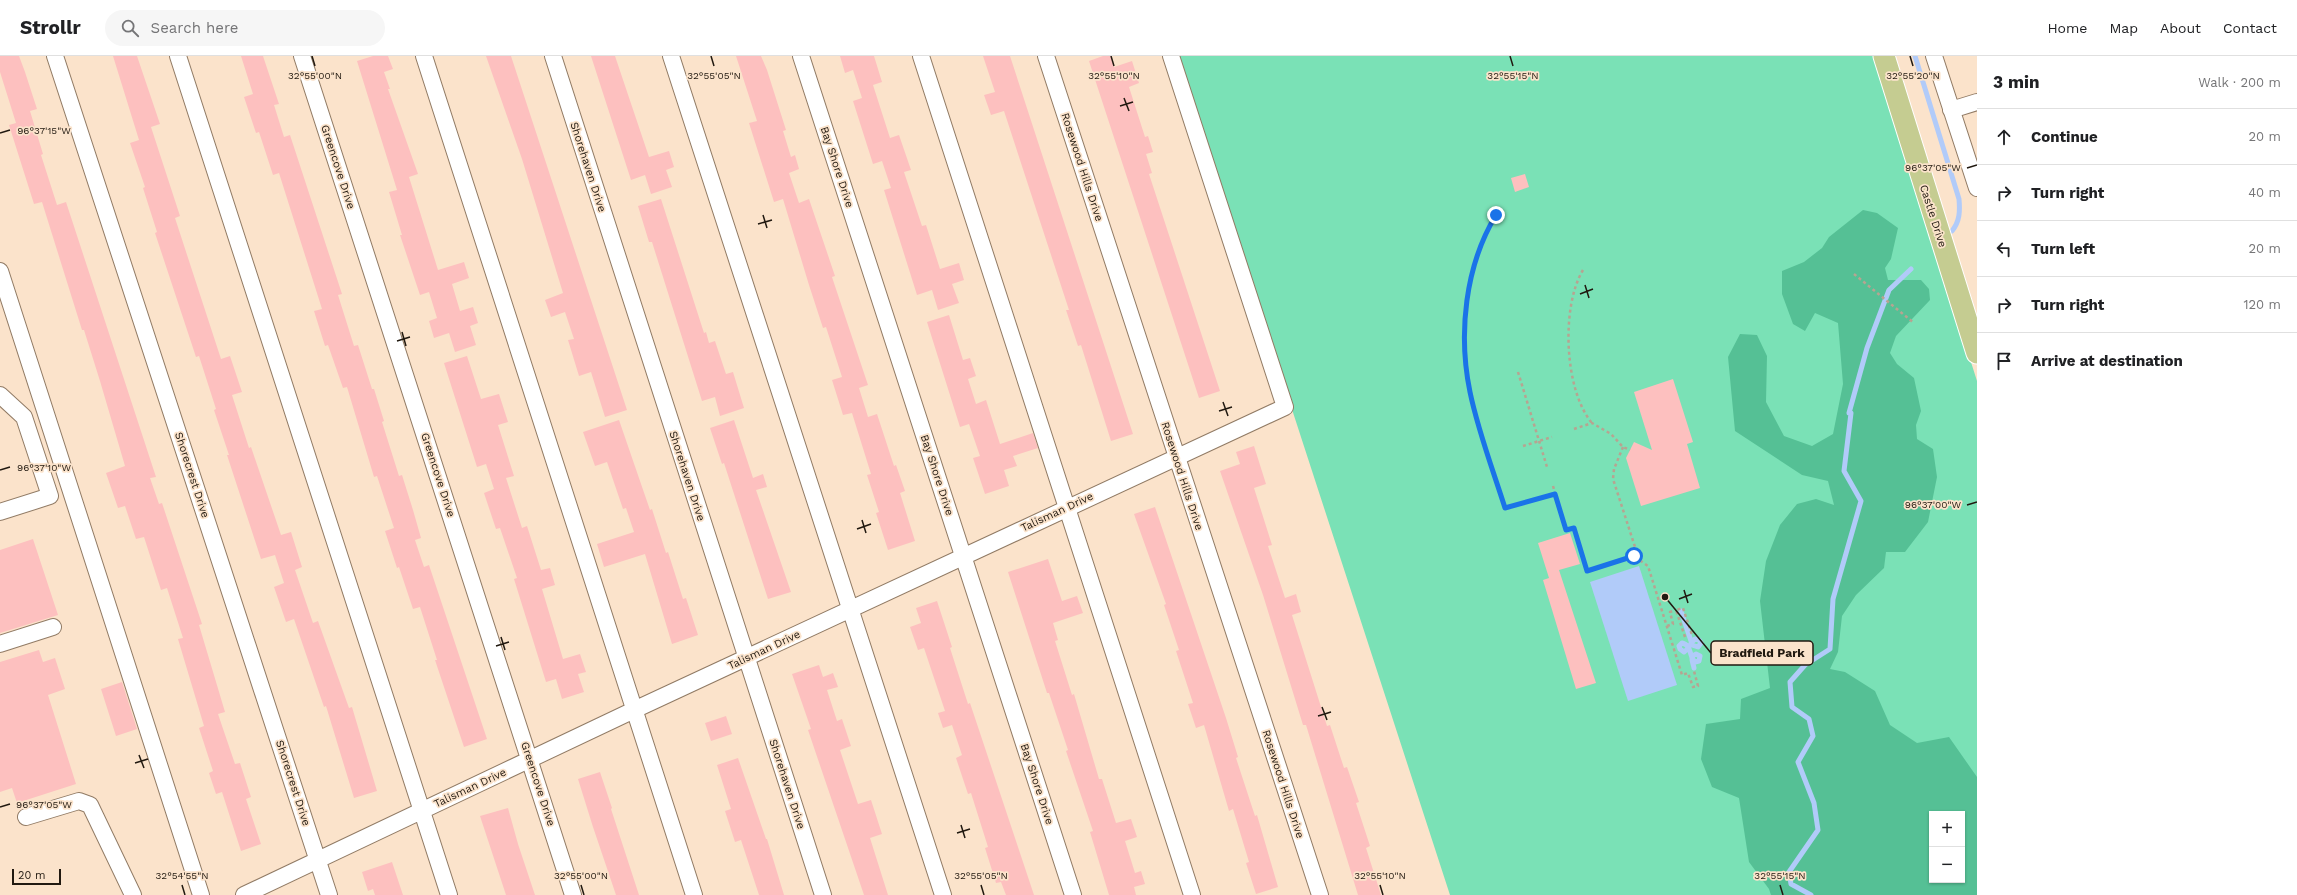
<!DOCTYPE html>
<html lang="en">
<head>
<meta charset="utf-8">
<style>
  :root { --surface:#fff; --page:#f6f6f6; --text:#202124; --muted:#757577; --line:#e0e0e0 }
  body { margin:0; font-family:"Work Sans",sans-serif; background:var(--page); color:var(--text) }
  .controls { position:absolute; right:12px; bottom:12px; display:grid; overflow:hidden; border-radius:0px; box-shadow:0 1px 3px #0004 }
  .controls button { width:36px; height:36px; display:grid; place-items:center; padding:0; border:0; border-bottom:1px solid var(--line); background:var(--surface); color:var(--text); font:20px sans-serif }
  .scale { position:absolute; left:12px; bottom:10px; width:49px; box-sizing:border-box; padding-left:4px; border:2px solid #211910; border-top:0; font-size:11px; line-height:14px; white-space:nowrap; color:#211910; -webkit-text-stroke:3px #fbe3cb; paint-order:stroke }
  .stop { position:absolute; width:12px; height:12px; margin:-9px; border:3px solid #1a73e8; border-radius:50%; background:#fff }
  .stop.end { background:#1a73e8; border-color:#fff; box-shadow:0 1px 4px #0008 }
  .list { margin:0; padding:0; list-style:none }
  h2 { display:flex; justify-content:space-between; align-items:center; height:52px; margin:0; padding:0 16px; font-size:17px }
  h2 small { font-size:13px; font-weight:400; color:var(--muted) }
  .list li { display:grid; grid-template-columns:26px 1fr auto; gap:12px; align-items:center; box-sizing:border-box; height:56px; padding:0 16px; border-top:1px solid var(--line) }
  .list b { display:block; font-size:15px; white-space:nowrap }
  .list em { font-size:13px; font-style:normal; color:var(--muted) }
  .icon { flex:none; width:22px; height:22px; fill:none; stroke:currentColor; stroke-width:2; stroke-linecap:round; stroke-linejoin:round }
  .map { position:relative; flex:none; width:1977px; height:839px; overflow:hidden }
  header { display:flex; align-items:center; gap:24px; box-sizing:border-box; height:56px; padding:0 20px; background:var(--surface); border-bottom:1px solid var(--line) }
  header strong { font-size:19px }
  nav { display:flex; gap:22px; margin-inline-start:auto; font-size:14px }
  .search { width:280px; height:36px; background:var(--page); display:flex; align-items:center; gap:10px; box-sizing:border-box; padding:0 14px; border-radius:22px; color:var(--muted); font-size:15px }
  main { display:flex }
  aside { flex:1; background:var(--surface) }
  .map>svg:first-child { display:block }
  .green { fill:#7ae1b6; fill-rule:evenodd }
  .forest { fill:#55c095; fill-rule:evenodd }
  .water { fill:#b1cbf9 }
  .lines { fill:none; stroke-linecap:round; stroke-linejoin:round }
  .stream { stroke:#b1cbf9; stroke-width:5 }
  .building { fill:#fdc0bf }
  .minor-casing { stroke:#917b65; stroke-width:18 }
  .major-casing { stroke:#fff; stroke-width:23 }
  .path { stroke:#b7a491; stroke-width:2.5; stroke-dasharray:3 3; stroke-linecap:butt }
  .minor { stroke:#fff; stroke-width:16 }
  .major { stroke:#c5cc91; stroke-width:21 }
  .route { stroke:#1a73e8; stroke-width:5 }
  .ticks { fill:none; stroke:#211910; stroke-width:1.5 }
  .labels { text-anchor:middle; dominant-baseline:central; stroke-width:3.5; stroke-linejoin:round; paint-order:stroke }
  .street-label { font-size:11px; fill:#211910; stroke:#fbe3cb }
  .ticks-label { font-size:10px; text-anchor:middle; fill:#211910; stroke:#fbe3cb; stroke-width:3.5; stroke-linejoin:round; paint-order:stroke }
  .leader { fill:none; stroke:#211910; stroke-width:1.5 }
  .callout-dot { fill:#211910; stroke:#fbe3cb; stroke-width:1.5 }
  .callout { fill:#fbe3cb; stroke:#211910; stroke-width:1.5 }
  .callout-label { font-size:12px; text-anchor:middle; font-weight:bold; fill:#211910 }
</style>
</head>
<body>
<header>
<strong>Strollr</strong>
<div class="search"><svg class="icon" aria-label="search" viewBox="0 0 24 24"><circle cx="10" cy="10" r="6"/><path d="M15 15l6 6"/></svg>Search here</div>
<nav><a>Home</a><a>Map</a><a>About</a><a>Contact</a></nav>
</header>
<main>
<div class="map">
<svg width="1977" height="839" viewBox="0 0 1977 839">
  <rect width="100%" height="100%" fill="#fbe3cb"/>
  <!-- green -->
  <path class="green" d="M1177 0H1874L1977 325V839H1450ZM1932 758H1962V824H1932Z"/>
  <!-- forest -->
  <path class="forest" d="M1863 154 1877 157 1898 172 1891 203 1885 212 1888 224H1921L1929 233 1930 244 1896 280 1890 297 1897 308 1914 322 1921 355 1916 369 1917 383 1933 393 1937 421 1928 466 1905 496H1886L1884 512 1856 539 1842 560 1838 596 1830 613 1845 616 1875 635 1890 669 1917 687 1949 681 1977 721V839H1771L1769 833 1749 806 1739 742 1712 731 1701 703 1706 668 1740 663 1741 643 1770 632 1760 545 1766 505 1780 469 1797 448 1816 443 1834 449 1828 425 1802 419 1735 375 1728 301 1740 278 1757 279 1767 300 1766 346 1784 380 1812 390 1833 378 1843 328 1838 267 1815 257 1805 275 1793 268 1782 238V215L1804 206 1822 192 1829 181ZM1932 758H1962V824H1932Z"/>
  <!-- water -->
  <path class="water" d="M1639 510 1677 629 1628 645 1590 526Z"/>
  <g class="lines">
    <!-- stream -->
    <path class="stream" d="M1915 0 1959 143C1960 155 1960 165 1952 175
      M1681 555 1691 585 1692 589 1698 591 1701 587 1699 584 1695 583C1690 587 1689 593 1684 596L1680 593 1679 590 1682 587C1692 589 1689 601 1695 606L1699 605 1700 600 1696 598C1689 601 1693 606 1694 612
      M1811 839 1791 828 1789 816 1818 774 1814 747 1798 706 1813 680 1809 663 1792 651 1790 626 1805 609 1830 593 1833 543 1861 445 1844 415 1851 357H1849L1867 292 1889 234 1911 213"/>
  </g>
  <!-- building -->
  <path class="building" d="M0 0H19L25 16 37 53 30 55 43 98 41 99 57 149 66 146 156 421 150 422 159 448 162 447 202 568 199 569 225 656 218 658 235 708 240 707 251 741 246 743 261 788 241 795 222 736 216 738 209 717 213 715 199 672 204 670 178 583 183 582 167 532 161 534 144 481 136 483 125 450 118 452 106 417 125 410 100 325 84 274H82L42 146 34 148 9 69 16 67 0 16Z
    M113 0H137L160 68 151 71 180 160 175 162 221 303 230 300 242 336 232 339 249 392 251 391 281 479 291 476 302 511 295 514 313 567 318 565 349 652 352 651 377 735 354 742 326 650 324 651 294 563 286 566 274 531 284 527 275 499 261 503 227 399H229L214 354 216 353 199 300 196 301 155 177 157 176 143 132 145 131 130 87 139 84Z
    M241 0H263L279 48 274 49 284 81 290 79 342 238 338 239 354 290 358 289 372 333H374L384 365 382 366 399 420 402 419 413 454 421 482 415 484 424 511 429 509 487 683 464 691 435 604H437L420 551 413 553 399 511 397 512 385 475 394 472 377 420 374 421 347 331 343 332 328 289 325 290 314 255 322 253 279 117 273 119 259 76 256 77 244 41 253 38Z
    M373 0H388L393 13 384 16 390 33H388L418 118 409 121 438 214 464 206 469 222 452 228 460 255 473 251 478 267 470 270 476 289 455 296 449 277 434 282 429 265 437 262 429 236 420 239 400 179H402L389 136 397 134 357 5Z
    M486 0H511L627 354 605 361 591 316 579 320 568 284 574 283 565 256 551 261 545 244 563 237 522 103Z
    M591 0H615L649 101 669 95 674 111 666 114 672 131 651 138 645 119 631 124Z
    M736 0H761L767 14 786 74 783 75 791 101 795 99 799 113 789 117 799 147 809 143 835 220 832 221 868 329 859 332 868 361 877 358 894 410 896 409 905 435 900 437 915 485 888 494 876 457 879 456 867 419 871 418 852 357 843 359 832 324 842 321 826 271 823 272 809 229 783 143 774 146 749 67 757 65Z
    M840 0H874L882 26 873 29 890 82 899 79 911 114 904 116 922 170 926 169 940 213 959 207 964 224 952 228 959 247 938 254 932 234 917 239 884 134 891 132 882 105 873 108 853 45 862 42 853 14 845 17Z
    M983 0H1010L1133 378 1111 385 1081 289 1078 290 1066 254H1069L1004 55 991 59 984 39 995 36Z
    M1103 0H1111L1114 11 1132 5 1139 27 1129 31 1145 81 1148 80 1153 96 1146 98 1152 117 1149 118 1220 335 1199 342 1089 5Z
    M1525 118 1529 131 1515 136 1511 122Z
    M661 143 704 277 706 276 709 287 715 285 726 318 733 316 744 352 720 360 715 341 702 345 652 186H649L638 150Z
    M949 259 963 304 970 302 976 320 968 323 976 348 986 344 1000 388 1033 377 1038 392 1013 400 1017 410 1004 414 1009 430 985 438 973 402 980 400 969 368 960 371 927 266Z
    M467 300 481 343 499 338 508 366 498 369 514 420 506 422 522 472 527 470 541 514 550 512 555 529 542 533 563 603 580 598 586 616 578 618 584 636 562 643 556 623 546 626 514 523 517 522 500 472 496 473 484 437 494 433 486 408 477 411 444 307Z
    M1673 323 1693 386 1687 388 1700 432 1641 450 1626 402 1634 386 1652 394 1634 336Z
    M619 364 650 454 652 453 666 497 668 496 683 543 686 542 698 579 672 588 645 498 604 511 597 488 634 476 626 452 623 453 607 406 595 410 583 376Z
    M734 364 753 422 763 418 767 431 756 434 791 536 768 543 724 407 722 408 710 372Z
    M1254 390 1266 428 1254 432 1272 489 1268 490 1285 542 1296 538 1301 556 1292 559 1327 670 1330 669 1344 712 1347 711 1359 746 1356 747 1370 790 1366 792 1381 839H1358L1306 669H1303L1263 539 1220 415 1240 408 1236 396Z
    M1155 451 1226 662 1238 701 1236 702 1255 760 1257 759 1278 831 1256 838 1246 807 1249 806 1233 753 1229 755 1204 669 1196 672 1188 648 1193 647 1176 595 1179 594 1164 549 1166 548 1134 458Z
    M1570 477 1580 508 1559 514 1596 627 1576 633 1543 524 1549 522 1538 487Z
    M33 483 58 559 0 577V494Z
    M1048 503 1062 545 1077 540 1083 557 1053 567 1058 584 1055 585 1072 639 1074 638 1099 723H1102L1116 767 1131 763 1137 781 1125 785 1135 817 1141 815 1145 828 1134 831 1136 839H1109L1090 776 1093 775 1066 695 1068 694 1049 637H1047L1008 516Z
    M937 545 952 591 950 592 968 648 970 647 1034 839H1006L1001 826 996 827 985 792 988 791 971 737 968 738 956 702 962 699 952 669 943 672 938 657 945 655 924 592 918 594 910 571 921 567 916 552Z
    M39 594 43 606 55 602 65 633 48 639 76 728 17 747 12 732 0 736V606Z
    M819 609 823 621 833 617 838 631 827 634 837 665 842 663 851 690 840 694 858 748 871 744 882 778 870 782 888 839H864L808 674 811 673 792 618Z
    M122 626 137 673 116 680 101 633Z
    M726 660 732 678 711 685 705 667Z
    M738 702 766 783H767L784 839H759L741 784 735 786 725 755 731 753 717 709Z
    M600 716 612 752 611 753 639 839H616L593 771 578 723Z
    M508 752 518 788 535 839H506L480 760Z
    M392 806 403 839H375L373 833 368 835 362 816Z"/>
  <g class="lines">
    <defs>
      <path id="minor" d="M55 0 329 839
        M178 0 449 839
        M302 0 573 839
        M424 0 694 839
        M553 0 823 839
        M671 0 943 839
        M801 0 1073 839
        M921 0 1192 839
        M1046 0 1320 839
        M1934 0 1977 132
        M1951 54 1977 46
        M0 215 201 839
        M0 339 24 361 50 440 0 456
        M0 588 53 571
        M26 761 79 745 90 749 133 839
        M244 839 634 654 1285 351 1171 0"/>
      <path id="major" d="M1884 0 1977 297"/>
    </defs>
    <!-- minor casing -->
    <use href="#minor" class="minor-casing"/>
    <!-- major casing -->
    <use href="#major" class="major-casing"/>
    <!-- path -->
    <path class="path" d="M1497 159C1465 210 1458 277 1470 336 1478 375 1493 414 1505 452L1555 438
      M1583 214C1561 250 1564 334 1592 367
      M1854 218 1914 267
      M1518 316 1547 411
      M1574 373 1592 367 1611 378 1623 391 1630 394
      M1523 390 1552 381
      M1623 391 1614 413 1613 423 1636 494 1634 500
      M1553 430 1566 474 1574 472 1587 515 1634 500 1648 510 1682 619 1688 617 1693 631 1698 630 1694 615
      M1667 570 1673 568 1670 556 1676 554
      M1685 581 1676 554 1683 552 1692 579"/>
    <!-- minor -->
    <use href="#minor" class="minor"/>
    <!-- major -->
    <use href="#major" class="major"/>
  </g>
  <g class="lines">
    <!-- route -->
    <path class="route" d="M1496 159C1465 210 1458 278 1470 336 1478 375 1493 414 1505 452L1555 438 1566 474 1574 472 1587 515 1634 500"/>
  </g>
  <!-- ticks -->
  <path class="ticks" d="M312 0 315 10M711 0 714 10M1111 0 1114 10M1510 0 1513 10M1910 0 1913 10M1124 42 1129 55M1120 50 1133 46M0 77 10 74M1967 112 1977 109M763 159 767 172M758 168 772 164M1585 229 1589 242M1580 238 1593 233M402 276 406 290M397 285 410 281M1223 346 1228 360M1219 355 1232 351M0 414 10 411M1967 449 1977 446M862 464 866 477M857 473 871 468M1684 534 1688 547M1679 543 1692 538M501 581 505 594M496 590 509 586M1322 651 1327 664M1318 660 1331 656M139 699 144 712M135 707 148 703M0 751 10 748M961 769 965 782M957 777 970 773M182 829 185 839M581 829 584 839M981 829 984 839M1380 829 1383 839M1780 829 1783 839"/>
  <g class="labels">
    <!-- street labels -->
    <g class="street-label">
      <text transform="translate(338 111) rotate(72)">Greencove Drive</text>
      <text transform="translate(588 111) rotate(72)">Shorehaven Drive</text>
      <text transform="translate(837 111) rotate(72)">Bay Shore Drive</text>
      <text transform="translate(1082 111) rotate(72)">Rosewood Hills Drive</text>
      <text transform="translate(1933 160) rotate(72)">Castle Drive</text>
      <text transform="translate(192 419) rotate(72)">Shorecrest Drive</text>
      <text transform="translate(438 419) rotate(72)">Greencove Drive</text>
      <text transform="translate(937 419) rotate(72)">Bay Shore Drive</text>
      <text transform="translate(687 420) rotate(72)">Shorehaven Drive</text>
      <text transform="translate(1182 420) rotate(72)">Rosewood Hills Drive</text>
      <text transform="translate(1057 456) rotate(-25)">Talisman Drive</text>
      <text transform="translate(764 594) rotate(-25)">Talisman Drive</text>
      <text transform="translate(293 727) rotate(72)">Shorecrest Drive</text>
      <text transform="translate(538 728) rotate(72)">Greencove Drive</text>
      <text transform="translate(787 728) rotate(72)">Shorehaven Drive</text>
      <text transform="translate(1037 728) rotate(72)">Bay Shore Drive</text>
      <text transform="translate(1283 728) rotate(72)">Rosewood Hills Drive</text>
      <text transform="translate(470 732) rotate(-25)">Talisman Drive</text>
    </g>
  </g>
  <g class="ticks-label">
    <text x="315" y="23">32°55'00"N</text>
    <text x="714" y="23">32°55'05"N</text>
    <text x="1114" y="23">32°55'10"N</text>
    <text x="1513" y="23">32°55'15"N</text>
    <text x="1913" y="23">32°55'20"N</text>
    <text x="44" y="78">96°37'15"W</text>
    <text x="1933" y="115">96°37'05"W</text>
    <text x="44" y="415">96°37'10"W</text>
    <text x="1933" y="452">96°37'00"W</text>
    <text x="44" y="752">96°37'05"W</text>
    <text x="182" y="823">32°54'55"N</text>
    <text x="581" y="823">32°55'00"N</text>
    <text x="981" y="823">32°55'05"N</text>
    <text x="1380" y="823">32°55'10"N</text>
    <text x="1780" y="823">32°55'15"N</text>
  </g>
  <!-- callouts -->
  <path class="leader" d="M1665 541L1711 597"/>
  <circle class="callout-dot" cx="1665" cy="541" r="4"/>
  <rect class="callout" x="1711" y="585" width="102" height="24" rx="4"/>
  <g class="callout-label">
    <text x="1762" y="601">Bradfield Park</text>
  </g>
</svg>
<div class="controls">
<button>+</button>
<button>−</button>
</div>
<div class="scale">20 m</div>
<div class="stop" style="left:1634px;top:500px"></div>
<div class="stop end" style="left:1496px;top:159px"></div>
</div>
<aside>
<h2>3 min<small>Walk · 200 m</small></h2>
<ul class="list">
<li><svg class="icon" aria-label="ahead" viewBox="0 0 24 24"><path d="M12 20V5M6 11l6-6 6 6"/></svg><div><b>Continue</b></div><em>20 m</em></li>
<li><svg class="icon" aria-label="right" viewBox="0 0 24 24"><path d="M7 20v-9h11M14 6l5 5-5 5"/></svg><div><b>Turn right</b></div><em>40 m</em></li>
<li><svg class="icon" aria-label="left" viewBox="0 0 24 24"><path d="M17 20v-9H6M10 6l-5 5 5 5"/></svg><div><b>Turn left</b></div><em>20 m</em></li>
<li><svg class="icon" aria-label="right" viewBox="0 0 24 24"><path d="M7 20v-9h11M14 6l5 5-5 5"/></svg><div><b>Turn right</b></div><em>120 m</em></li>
<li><svg class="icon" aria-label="arrive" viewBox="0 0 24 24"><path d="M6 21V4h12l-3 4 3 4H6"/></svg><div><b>Arrive at destination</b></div></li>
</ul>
</aside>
</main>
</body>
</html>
